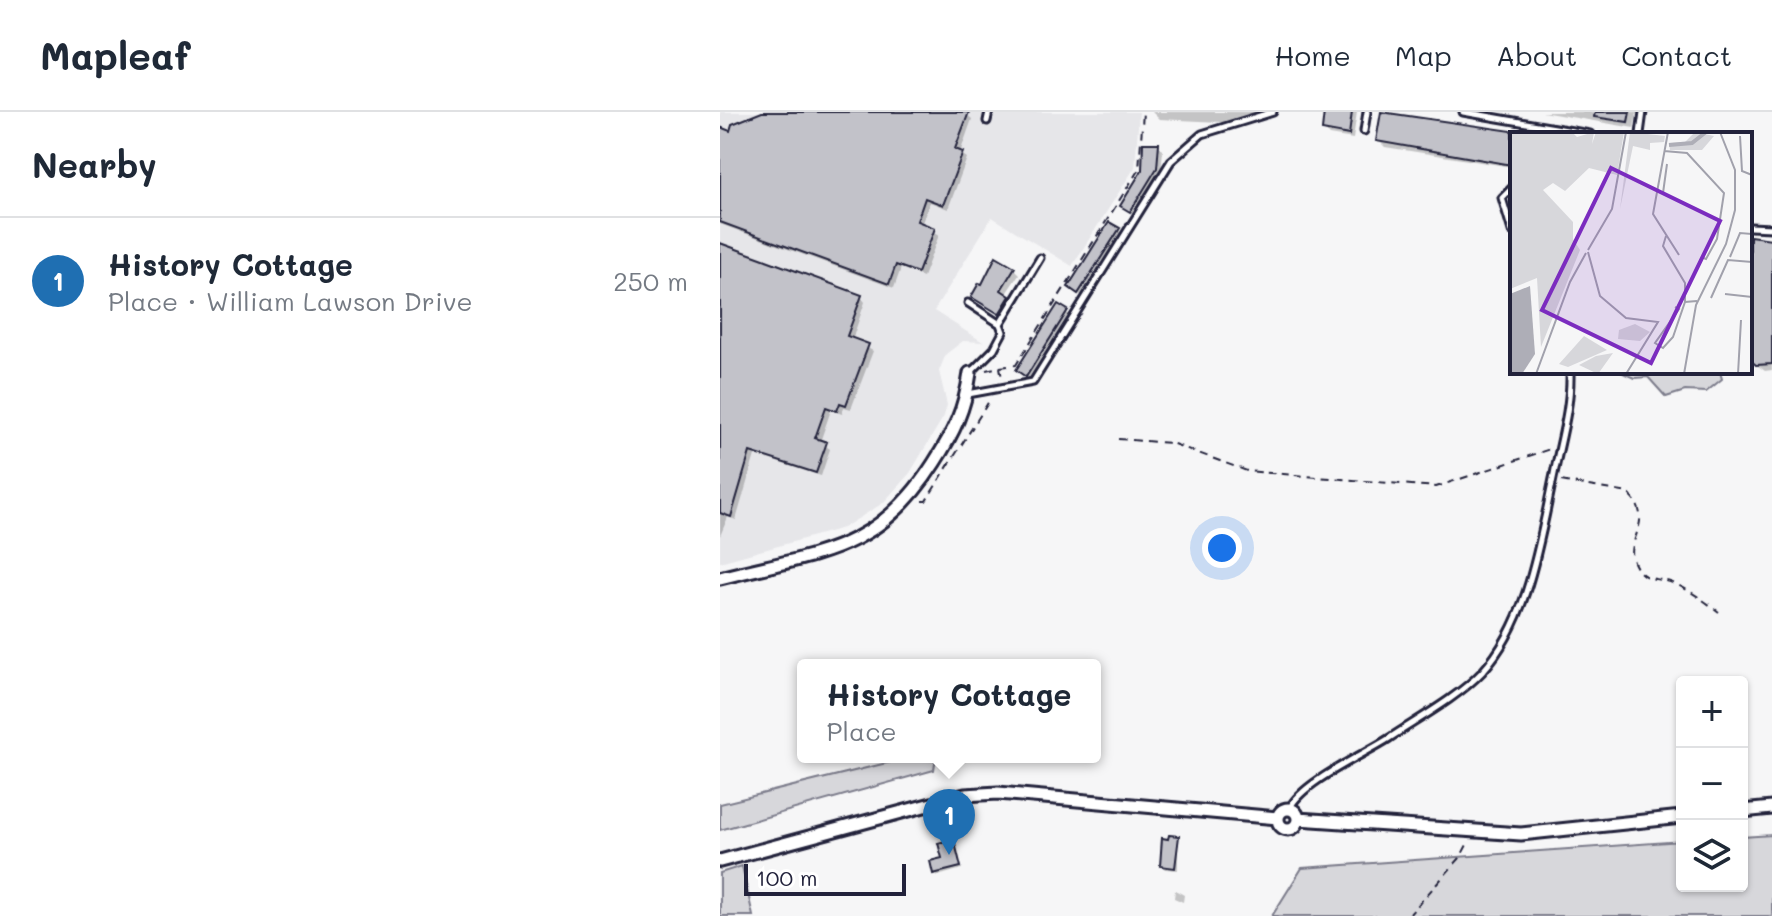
<!DOCTYPE html>
<html lang="en">
<head>
<meta charset="utf-8">
<style>
  :root { --surface:#fff; --page:#f6f6f7; --text:#1f2937; --muted:#747a83; --line:#e0e1e3; --accent:#1f6fb2 }
  body { margin:0; font-family:Mali,sans-serif; background:var(--page); color:var(--text) }
  .controls { position:absolute; right:24px; bottom:24px; display:grid; overflow:hidden; border-radius:8px; box-shadow:0 2px 6px #0004 }
  .controls button { width:72px; height:72px; display:grid; place-items:center; padding:0; border:0; border-bottom:2px solid var(--line); background:var(--surface); color:var(--text); font:40px sans-serif }
  .scale { position:absolute; left:24px; bottom:20px; width:162px; box-sizing:border-box; padding-left:8px; border:4px solid #22223b; border-top:0; font-size:22px; line-height:28px; white-space:nowrap; color:#22223b; -webkit-text-stroke:6px #fff; paint-order:stroke }
  .you { position:absolute; left:502px; top:436px; width:28px; height:28px; margin:-20px; border:6px solid #fff; border-radius:50%; background:#1a73e8; box-shadow:0 0 0 12px #1a73e833 }
  .badge { display:grid; place-items:center; width:52px; height:52px; border-radius:50%; background:var(--accent); color:#fff; font-size:26px; font-weight:700 }
  .pin { position:absolute; translate:-50% -66px; filter:drop-shadow(0 2px 4px #0008) }
  .pin::after { content:''; position:absolute; top:42px; width:28px; height:24px; background:inherit; clip-path:polygon(0 0,100% 0,50% 100%) }
  .popup { position:absolute; left:77px; top:547px; width:304px; height:104px; box-sizing:border-box; display:grid; place-content:center; border-radius:8px; background:var(--surface); filter:drop-shadow(0 2px 6px #0005); font-size:26px; white-space:nowrap; color:var(--muted) }
  .popup b { font-size:30px; color:var(--text) }
  .popup::after { content:''; position:absolute; left:50%; top:100%; margin-left:-16px; border:16px solid transparent; border-top-color:var(--surface) }
  .list { margin:0; padding:0; list-style:none }
  h2 { display:flex; justify-content:space-between; align-items:center; height:104px; margin:0; padding:0 32px; font-size:34px }
  h2 small { font-size:26px; font-weight:400; color:var(--muted) }
  .list li { display:grid; grid-template-columns:52px 1fr auto; gap:24px; align-items:center; box-sizing:border-box; height:128px; padding:0 32px; border-top:2px solid var(--line) }
  .list b { display:block; font-size:30px; white-space:nowrap }
  .list p { margin:0; font-size:26px; white-space:nowrap; color:var(--muted) }
  .list em { font-size:26px; font-style:normal; color:var(--muted) }
  .icon { flex:none; width:44px; height:44px; fill:none; stroke:currentColor; stroke-width:2; stroke-linecap:round; stroke-linejoin:round }
  .map { position:relative; flex:none; width:1052px; height:804px; overflow:hidden }
  header { display:flex; align-items:center; gap:48px; box-sizing:border-box; height:112px; padding:0 40px; background:var(--surface); border-bottom:2px solid var(--line) }
  header strong { font-size:38px }
  nav { display:flex; gap:44px; margin-inline-start:auto; font-size:28px }
  main { display:flex }
  aside { flex:1; background:var(--surface) }
  .map>svg:first-child { display:block }
  .built { fill:#e6e6e9 }
  .green { fill:#d7d7db; stroke:#7c7c8b; stroke-width:2 }
  .shadow { fill:#0003 }
  .building { fill:#c2c2c9; stroke:#22223b; stroke-width:2 }
  .lines { fill:none; stroke-linecap:round; stroke-linejoin:round }
  .lane-casing { stroke:#22223b; stroke-width:11 }
  .street-casing { stroke:#22223b; stroke-width:17 }
  .path { stroke:#22223b; stroke-width:2; stroke-dasharray:8 6; stroke-linecap:butt }
  .lane { stroke:#fff; stroke-width:5 }
  .street { stroke:#fff; stroke-width:11 }
  .inset-river { fill:none; stroke:#aeaeb7; stroke-width:4 }
  .inset-road { fill:none; stroke:#a1a1ac; stroke-width:2 }
  .view { fill:#7b2cbf; fill-opacity:0.15; stroke:#7b2cbf; stroke-width:4 }
  .inset-edge { fill:none; stroke:#22223b; stroke-width:4 }
</style>
</head>
<body>
<header>
<strong>Mapleaf</strong>
<nav><a>Home</a><a>Map</a><a>About</a><a>Contact</a></nav>
</header>
<main>
<aside>
<h2>Nearby<small></small></h2>
<ul class="list">
<li><span class="badge">1</span><div><b>History Cottage</b><p>Place · William Lawson Drive</p></div><em>250 m</em></li>
</ul>
</aside>
<div class="map">
<svg width="1052" height="804" viewBox="0 0 1052 804">
  <rect width="100%" height="100%" fill="#f6f6f7"/>
  <filter id="ink" filterUnits="userSpaceOnUse"><feTurbulence type="fractalNoise" baseFrequency=".0125" numOctaves="2"/><feDisplacementMap in="SourceGraphic" scale="16" xChannelSelector="R" yChannelSelector="G"/><feConvolveMatrix kernelMatrix="1 2 1 2 8 2 1 2 1" color-interpolation-filters="sRGB"/></filter>
  <g filter="url(#ink)">
    <!-- built -->
    <path class="built" d="M0 0H419L415 55 352 154 272 105 214 199 263 230 243 229 226 242 219 259 227 293 224 304 190 361 163 391 123 416 0 450Z"/>
    <!-- green -->
    <path class="green" d="M901 260H1000L1002 267 986 280 965 279 946 285 928 265 914 266Z
      M191 645H216L214 658 0 718V692Z
      M1052 723V804H552L582 756 962 729V774H1022V725Z
      M22 754 33 804H0V761Z"/>
    <!-- shadow -->
    <path class="shadow" d="M48 0H243L252 7 240 41 247 46 228 97 210 90 201 113 219 123 203 165 181 156 174 176 0 112V17L11 21Z
      M432 0H557L520 11 439 7Z
      M606 0H637L633 27 609 23 604 18Z
      M663 0 795 22H792V55L665 35 658 28Z
      M822 0H917L914 16Z
      M438 33 443 38 441 61 415 104 402 94Z
      M398 118 403 123 364 185 355 180Z
      M1030 126 1052 129V258L1045 259 1030 248Z
      M0 134 141 185 145 190 132 228 153 239 131 297 124 295 122 302 111 298 100 330 110 337 101 364 35 343 16 408 8 405 0 424Z
      M294 157 299 162 285 183 294 191 285 206 258 189Z
      M338 194 352 205 312 268 303 263Z
      M458 726V758L445 757 442 754Z
      M233 729 242 757 218 764 215 761Z
      M455 778 464 783 463 790 454 786Z"/>
    <!-- building -->
    <path class="building" d="M42 0H249L235 37 243 40 223 93 205 86 197 109 215 116 198 161 176 153 169 172 0 110V15L10 19 12 12Z
      M604 0H632L629 23 602 18Z
      M661 0 792 19V53L656 29Z
      M875 0H910L908 10 874 5Z
      M423 31H439L437 56 410 100 400 94 422 58Z
      M389 110 400 116 358 182 348 175Z
      M1030 124 1052 127V252L1036 253 1030 248Z
      M0 131 142 183 127 224 149 232 126 293 120 291 117 299 106 295 95 326 107 330 96 361 30 340 11 405 0 401Z
      M276 144 295 155 281 178 290 184 279 202 251 185 259 171 262 172Z
      M338 192 348 198 306 265 296 258Z
      M449 723 459 724 455 756 440 754 442 726 448 727Z
      M234 727 241 755 213 762 210 749 222 746 218 731Z"/>
    <g class="lines">
      <defs>
        <path id="lane" d="M743 0 870 22
          M267 9 269 0
          M644 19 647 0
          M920 22 923 0
          M792 76 782 86 792 119
          M1030 115 1052 116
          M248 191 280 212
          M251 260 274 237 283 220 280 212 320 146
          M248 282 313 270 451 49 482 22 553 0
          M570 696C581 671 643 643 668 627 698 607 737 586 762 560 809 509 820 427 834 362 841 327 851 295 850 260"/>
        <path id="street" d="M0 466C97 441 156 442 214 351 234 320 245 297 250 261
          M558 707a10 10 0 1 1 20 0a10 10 0 1 1-20 0Z
          M1022 699 1052 696
          M578 707 801 722 962 705
          M0 749 245 683 278 681 558 706"/>
      </defs>
      <!-- lane casing -->
      <use href="#lane" class="lane-casing"/>
      <!-- street casing -->
      <use href="#street" class="street-casing"/>
      <!-- path -->
      <path class="path" d="M280 255 296 253 419 57 423 0
        M266 258 280 255 282 266
        M398 327 451 331 527 359 716 375 830 337
        M841 369 908 381C939 412 899 428 917 456 924 469 939 466 950 470 969 477 983 488 999 500
        M202 389H206L271 286
        M688 804 740 746 748 731"/>
      <!-- lane -->
      <use href="#lane" class="lane"/>
      <!-- street -->
      <use href="#street" class="street"/>
    </g>
  </g>
  <!-- overview -->
  <g transform="translate(790 20)">
    <rect width="242" height="242" fill="#f6f6f7"/>
    <path d="M0 0H62L67 5 84 0 82 12 86 0H114L107 43 79 36 55 59 43 51 33 58 63 90V107L70 118 31 215 27 146 0 157ZM120 0 155 4 154 10 140 11V18L123 14 110 77ZM185 0 204 4 192 18H160L159 11 175 10ZM125 192 140 200 130 209 108 207 109 198ZM74 204 97 218 58 235 49 232ZM103 221 88 242 69 233 86 224Z" fill="#d7d7db"/>
    <path d="M20 154 25 222 12 242H0V162Z" fill="#aeaeb7"/>
    <path class="inset-river" d="M159 13 182 11 196 0"/>
    <path class="inset-road" d="M158 0 143 82 169 123M230 4 232 39 242 43M154 19 177 21 214 61 207 107 196 127 191 125M153 61 157 32M156 104 153 114 175 151V170M78 118 102 77 116 0M78 120 90 164 116 186 148 190 116 242M220 125 230 101 242 102M215 162 242 165M201 166 218 128 242 130M165 175 169 177 145 211 153 216 163 205 175 170 187 169M26 242 60 150 76 121M174 242 186 173 216 112 225 78V38L210 0M228 242 231 188"/>
    <path class="view" d="M101 36 210 89 141 231 32 178Z"/>
    <rect width="242" height="242" class="inset-edge"/>
  </g>
</svg>
<div class="controls">
<button>+</button>
<button>−</button>
<button><svg class="icon" aria-label="layers" viewBox="0 0 24 24"><path d="M12 4l9 5-9 5-9-5zM3 14l9 5 9-5"/></svg></button>
</div>
<div class="scale">100 m</div>
<div class="you"></div>
<div class="pin badge" style="left:229px;top:743px">1</div>
<div class="popup"><b>History Cottage</b>Place</div>
</div>
</main>
</body>
</html>
